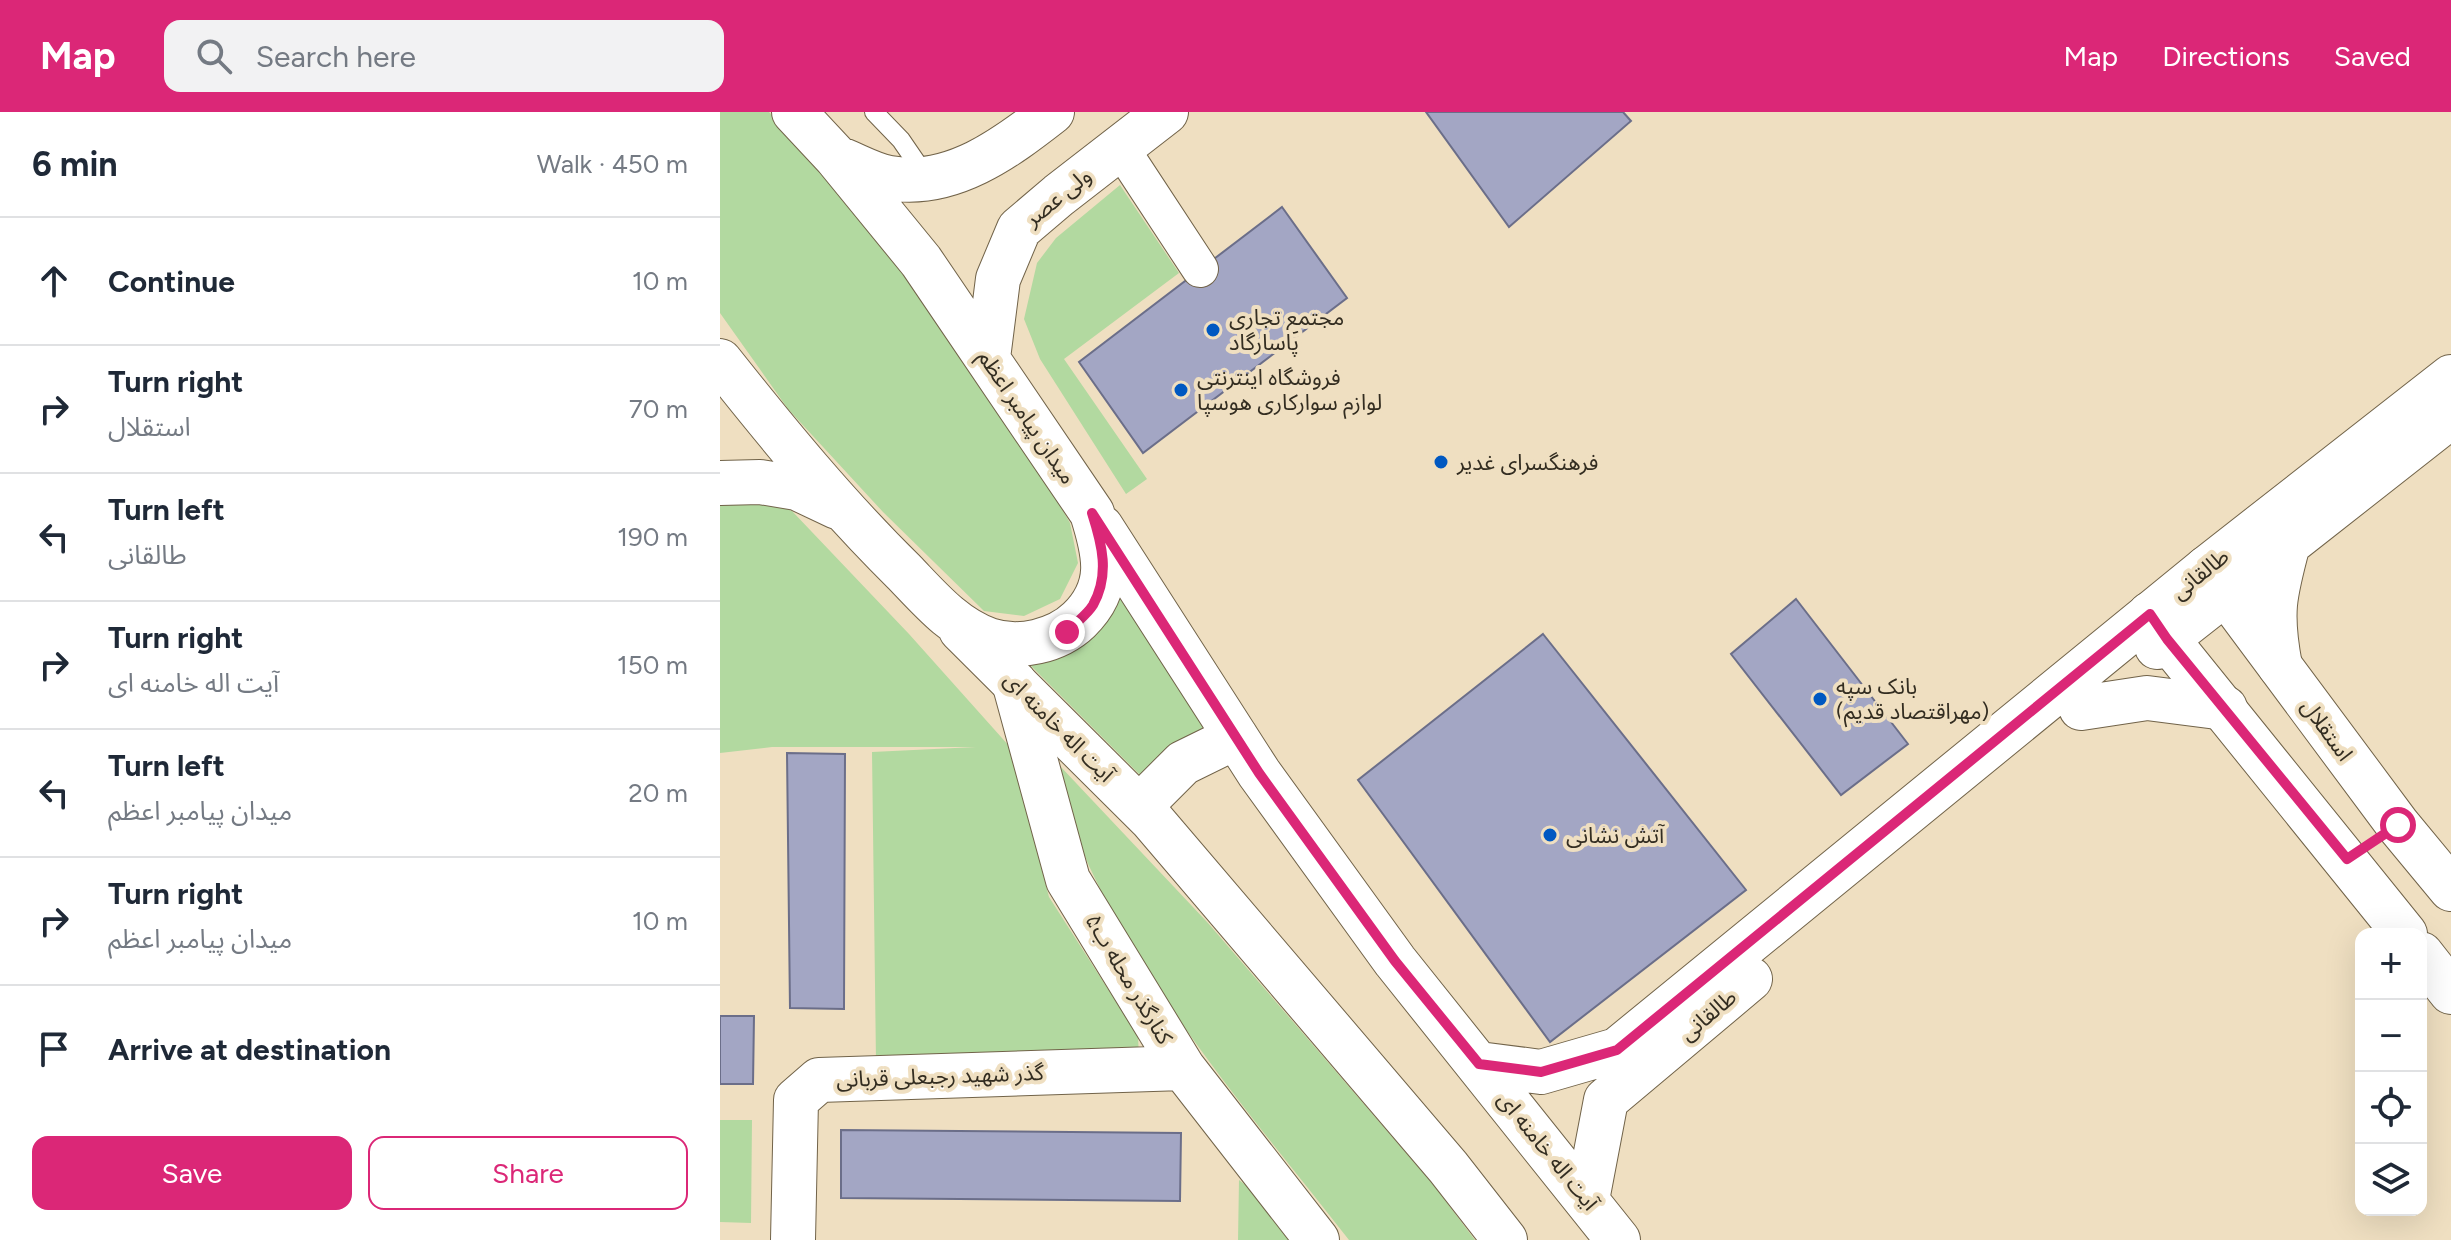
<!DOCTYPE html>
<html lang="en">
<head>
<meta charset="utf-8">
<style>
  :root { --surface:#fff; --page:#f2f2f3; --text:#1f2937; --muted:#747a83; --line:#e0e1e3; --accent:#db2777 }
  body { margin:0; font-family:Figtree,"Noto Sans Arabic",sans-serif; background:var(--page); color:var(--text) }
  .controls { position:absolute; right:24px; bottom:24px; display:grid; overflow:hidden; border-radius:16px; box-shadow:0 8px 32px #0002 }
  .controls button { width:72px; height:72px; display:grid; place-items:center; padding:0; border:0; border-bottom:2px solid var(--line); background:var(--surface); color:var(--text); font:40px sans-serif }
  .stop { position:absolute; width:24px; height:24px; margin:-18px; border:6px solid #db2777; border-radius:50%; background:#fff }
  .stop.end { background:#db2777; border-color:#fff; box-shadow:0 2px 8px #0008 }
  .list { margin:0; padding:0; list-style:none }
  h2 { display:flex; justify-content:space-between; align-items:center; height:104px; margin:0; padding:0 32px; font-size:34px }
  h2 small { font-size:26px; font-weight:400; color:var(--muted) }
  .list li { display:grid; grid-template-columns:52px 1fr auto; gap:24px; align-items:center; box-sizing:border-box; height:128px; padding:0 32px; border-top:2px solid var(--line) }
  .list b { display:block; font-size:30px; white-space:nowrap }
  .list p { margin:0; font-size:26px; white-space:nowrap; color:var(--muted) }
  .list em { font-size:26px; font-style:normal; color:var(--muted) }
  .actions { display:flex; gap:16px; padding:24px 32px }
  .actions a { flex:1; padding:18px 0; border:2px solid var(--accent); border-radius:16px; text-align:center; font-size:28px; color:var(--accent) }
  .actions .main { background:var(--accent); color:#fff }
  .icon { flex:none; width:44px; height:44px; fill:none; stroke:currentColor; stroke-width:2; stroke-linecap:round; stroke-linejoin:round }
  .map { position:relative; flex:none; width:1731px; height:1128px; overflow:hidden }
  header { display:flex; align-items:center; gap:48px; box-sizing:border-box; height:112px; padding:0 40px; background:var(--accent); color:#fff }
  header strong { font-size:38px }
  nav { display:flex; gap:44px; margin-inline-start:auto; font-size:28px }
  .search { width:560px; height:72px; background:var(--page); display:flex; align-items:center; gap:20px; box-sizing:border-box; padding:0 28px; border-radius:16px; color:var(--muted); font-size:30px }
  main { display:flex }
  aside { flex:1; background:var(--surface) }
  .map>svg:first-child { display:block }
  .green { fill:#b2d9a0 }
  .building { fill:#a3a6c4; stroke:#6b6e89; stroke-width:2 }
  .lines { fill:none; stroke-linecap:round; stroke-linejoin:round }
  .service-casing { stroke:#716349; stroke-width:20 }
  .minor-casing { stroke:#716349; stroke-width:38 }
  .tertiary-casing { stroke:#716349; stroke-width:46 }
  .secondary-casing { stroke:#716349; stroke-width:46 }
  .service { stroke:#fff; stroke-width:18 }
  .minor { stroke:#fff; stroke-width:36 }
  .tertiary { stroke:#fff; stroke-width:44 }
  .secondary { stroke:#fff; stroke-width:44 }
  .route { stroke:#db2777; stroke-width:10 }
  .poi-dot { fill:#0058c1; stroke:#efdfc1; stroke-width:3 }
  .labels { text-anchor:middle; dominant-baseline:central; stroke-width:8; stroke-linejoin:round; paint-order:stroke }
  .street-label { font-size:22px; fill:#332d21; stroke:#efdfc1 }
  .poi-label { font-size:22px; fill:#332d21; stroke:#efdfc1; text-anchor:start }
</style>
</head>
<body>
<header>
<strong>Map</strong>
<div class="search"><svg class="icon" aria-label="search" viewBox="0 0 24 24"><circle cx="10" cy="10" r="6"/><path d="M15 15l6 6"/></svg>Search here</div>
<nav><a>Map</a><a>Directions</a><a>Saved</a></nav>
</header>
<main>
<aside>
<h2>6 min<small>Walk · 450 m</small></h2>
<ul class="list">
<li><svg class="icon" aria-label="ahead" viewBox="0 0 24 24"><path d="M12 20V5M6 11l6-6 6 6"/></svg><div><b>Continue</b></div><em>10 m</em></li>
<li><svg class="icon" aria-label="right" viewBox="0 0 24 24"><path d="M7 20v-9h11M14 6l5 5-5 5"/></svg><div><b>Turn right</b><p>استقلال</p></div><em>70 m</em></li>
<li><svg class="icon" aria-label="left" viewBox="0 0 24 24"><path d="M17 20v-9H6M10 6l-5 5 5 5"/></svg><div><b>Turn left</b><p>طالقانی</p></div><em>190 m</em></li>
<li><svg class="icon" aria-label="right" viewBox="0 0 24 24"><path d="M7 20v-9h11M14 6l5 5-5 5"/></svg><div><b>Turn right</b><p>آیت اله خامنه ای</p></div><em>150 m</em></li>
<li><svg class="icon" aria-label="left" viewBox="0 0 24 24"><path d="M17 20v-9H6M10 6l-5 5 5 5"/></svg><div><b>Turn left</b><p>میدان پیامبر اعظم</p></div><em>20 m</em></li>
<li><svg class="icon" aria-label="right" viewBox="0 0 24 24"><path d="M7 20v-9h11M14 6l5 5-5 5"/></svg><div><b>Turn right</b><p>میدان پیامبر اعظم</p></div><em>10 m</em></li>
<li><svg class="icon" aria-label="arrive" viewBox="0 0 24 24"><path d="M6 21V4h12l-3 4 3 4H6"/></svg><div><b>Arrive at destination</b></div></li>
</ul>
<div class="actions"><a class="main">Save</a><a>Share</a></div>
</aside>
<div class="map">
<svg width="1731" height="1128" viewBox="0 0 1731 1128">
  <rect width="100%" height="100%" fill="#efdfc1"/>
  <!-- green -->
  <path class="green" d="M0 0H49L61 12 185 160 302 327 350 411 358 451 340 487 304 504 264 499 163 400 68 297 0 201Z
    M400 73 459 161 344 247 427 367 406 382 320 247 304 207 317 151 336 126Z
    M37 385 72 399 189 522 290 635 329 785 418 924 419 945 156 950 152 640 256 635H52L0 641V388Z
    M398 475 487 617 425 668 304 547Z
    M340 654 488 811 712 1071 755 1128H629C536 1009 433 892 369 754 355 723 349 686 340 654Z
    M0 1008H32L31 1111 0 1110Z
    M519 1068 548 1090 581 1128H518Z"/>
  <!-- building -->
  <path class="building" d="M706 0H903L911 9 789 115Z
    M562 95 627 186 423 341 359 250Z
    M1076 487 1188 632 1121 683 1011 542Z
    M823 522 1026 778 830 930 638 668Z
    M67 641 125 642 124 897 70 896Z
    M0 904H34L33 972H0Z
    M121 1018 461 1021 460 1089 121 1086Z"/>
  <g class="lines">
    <defs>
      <path id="service" d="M154 0 181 28 207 66"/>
      <path id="minor" d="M400 35 480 157"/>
      <path id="tertiary" d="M1487 456 1678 713 1731 777
        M1430 502 1447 527 1685 822
        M294 570 348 768 463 956 597 1128
        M1701 842 1731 880
        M73 1128 76 988 99 968 463 956"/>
      <path id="secondary" d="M117 46C134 52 152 63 169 66 231 77 286 36 332 0
        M268 246 278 167 299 117 339 83 446 0
        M0 249C58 322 117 394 184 460 209 486 234 516 269 528 299 538 337 529 359 508 393 475 385 442 372 401L201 149 116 45 74 0
        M0 371 40 370 77 376 117 395
        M381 415 539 661 675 849 898 1128
        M241 518 432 708 728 1055 785 1128
        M1437 535 1731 304
        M1560 554C1550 501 1554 484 1568 432
        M1361 596 1427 586 1505 596
        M419 695 463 651 516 625
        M759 952 821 960 897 938 1487 456 1731 265
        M867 1088 886 988 1030 867"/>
    </defs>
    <!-- service casing -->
    <use href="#service" class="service-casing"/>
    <!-- minor casing -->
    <use href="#minor" class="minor-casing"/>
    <!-- tertiary casing -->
    <use href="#tertiary" class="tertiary-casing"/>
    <!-- secondary casing -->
    <use href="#secondary" class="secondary-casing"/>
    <!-- service -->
    <use href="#service" class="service"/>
    <!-- minor -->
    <use href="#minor" class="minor"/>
    <!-- tertiary -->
    <use href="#tertiary" class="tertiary"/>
    <!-- secondary -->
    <use href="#secondary" class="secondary"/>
  </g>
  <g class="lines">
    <!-- route -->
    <path class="route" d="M347 520C355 511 367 503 373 493 390 463 382 432 372 401L539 661 675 849 759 952 821 960 897 938 1430 502 1447 527 1627 747 1678 713"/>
  </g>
  <!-- markers -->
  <g class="poi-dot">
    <circle cx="493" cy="218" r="8"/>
    <circle cx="461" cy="278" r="8"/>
    <circle cx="721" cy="350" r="8"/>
    <circle cx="1100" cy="587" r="8"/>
    <circle cx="830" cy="723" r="8"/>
  </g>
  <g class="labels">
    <!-- street labels -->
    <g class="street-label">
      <text transform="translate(338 85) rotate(-39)">ولی عصر</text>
      <text transform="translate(307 305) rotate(56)">میدان پیامبر اعظم</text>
      <text transform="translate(1480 462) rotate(-39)">طالقانی</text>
      <text transform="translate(339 615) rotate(45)">آیت اله خامنه ای</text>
      <text transform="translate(1607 618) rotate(54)">استقلال</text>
      <text transform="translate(409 867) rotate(59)">کنارگذر محله ب۵</text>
      <text transform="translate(988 903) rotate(-40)">طالقانی</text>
      <text transform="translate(220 964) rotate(-2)">گذر شهید رجبعلی قربانی</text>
      <text transform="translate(828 1039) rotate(51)">آیت اله خامنه ای</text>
    </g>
    <!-- poi labels -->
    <g class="poi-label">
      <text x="509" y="205">مجتمع تجاری<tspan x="509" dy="25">پاسارگاد</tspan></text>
      <text x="477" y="265">فروشگاه اینترنتی<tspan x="477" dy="25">لوازم سوارکاری هوسپا</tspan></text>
      <text x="737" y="350">فرهنگسرای غدیر</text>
      <text x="1116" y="574">بانک سپه<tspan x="1116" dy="25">(مهراقتصاد قدیم)</tspan></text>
      <text x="846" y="723">آتش نشانی</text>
    </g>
  </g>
</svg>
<div class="controls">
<button>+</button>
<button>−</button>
<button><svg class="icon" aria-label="locate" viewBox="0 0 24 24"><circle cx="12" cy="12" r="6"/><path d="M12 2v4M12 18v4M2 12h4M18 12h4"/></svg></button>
<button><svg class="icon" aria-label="layers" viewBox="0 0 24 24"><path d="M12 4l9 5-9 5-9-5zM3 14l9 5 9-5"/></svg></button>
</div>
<div class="stop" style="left:1678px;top:713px"></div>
<div class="stop end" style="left:347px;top:520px"></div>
</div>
</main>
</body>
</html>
